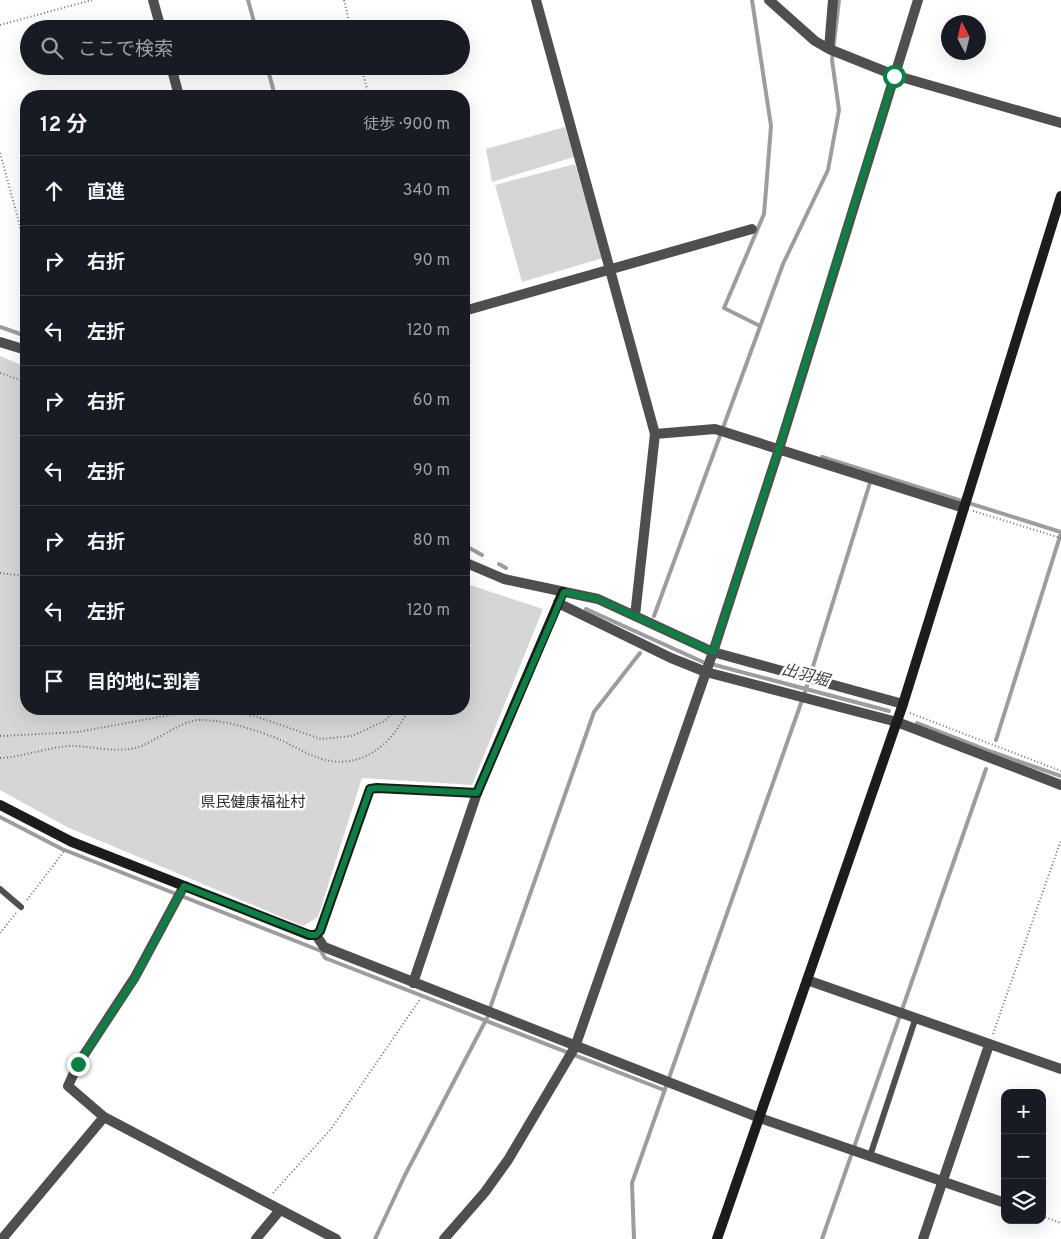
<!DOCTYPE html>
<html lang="ja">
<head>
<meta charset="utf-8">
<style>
  :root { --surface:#171b24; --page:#20242c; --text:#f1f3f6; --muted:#9ea1a6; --line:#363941 }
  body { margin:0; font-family:Overpass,"Noto Sans JP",sans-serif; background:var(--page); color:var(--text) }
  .controls { position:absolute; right:15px; bottom:15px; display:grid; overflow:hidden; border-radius:10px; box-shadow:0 5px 20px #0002 }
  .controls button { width:45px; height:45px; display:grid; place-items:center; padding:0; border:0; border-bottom:1px solid var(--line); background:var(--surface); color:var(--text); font:25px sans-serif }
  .compass { position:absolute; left:941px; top:15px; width:45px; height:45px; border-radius:50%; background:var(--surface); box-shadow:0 5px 20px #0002; rotate:353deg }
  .stop { position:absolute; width:15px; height:15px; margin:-11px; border:4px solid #0b8043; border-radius:50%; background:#fff }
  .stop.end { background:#0b8043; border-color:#fff; box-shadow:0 1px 5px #0008 }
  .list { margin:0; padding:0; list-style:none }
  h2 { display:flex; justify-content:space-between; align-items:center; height:65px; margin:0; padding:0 20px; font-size:21px }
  h2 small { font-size:16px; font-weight:400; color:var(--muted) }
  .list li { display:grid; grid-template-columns:32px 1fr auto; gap:15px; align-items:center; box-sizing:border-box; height:70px; padding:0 20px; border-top:1px solid var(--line) }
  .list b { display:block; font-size:19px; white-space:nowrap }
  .list em { font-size:16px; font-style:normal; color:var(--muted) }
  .icon { flex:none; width:28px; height:28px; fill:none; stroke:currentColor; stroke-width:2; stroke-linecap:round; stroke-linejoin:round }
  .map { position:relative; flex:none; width:1061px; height:1239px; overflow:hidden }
  .search { position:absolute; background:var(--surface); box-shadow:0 5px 20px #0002; left:20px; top:20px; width:450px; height:55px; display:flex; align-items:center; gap:12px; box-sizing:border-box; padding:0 18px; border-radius:28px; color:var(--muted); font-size:19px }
  .panel { position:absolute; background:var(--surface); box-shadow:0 5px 20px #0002; left:20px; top:90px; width:450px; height:625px; border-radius:20px }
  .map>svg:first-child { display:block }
  .green { fill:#d6d6d6 }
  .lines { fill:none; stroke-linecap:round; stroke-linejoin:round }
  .stream { stroke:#9d9d9d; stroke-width:4 }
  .path { stroke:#717171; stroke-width:2; stroke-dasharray:1 2.5; stroke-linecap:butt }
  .lane { stroke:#4f4f4f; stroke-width:6 }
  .street { stroke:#4f4f4f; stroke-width:10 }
  .secondary { stroke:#1c1c1c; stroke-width:10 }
  .route { stroke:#0b8043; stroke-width:6 }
  .labels { text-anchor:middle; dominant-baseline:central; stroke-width:5; stroke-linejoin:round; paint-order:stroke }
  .park-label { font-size:15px; fill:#2d2d2d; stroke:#fff }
  .water-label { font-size:16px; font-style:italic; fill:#3e3e3e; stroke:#fff }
</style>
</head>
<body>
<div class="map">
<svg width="1061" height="1239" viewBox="0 0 1061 1239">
  <rect width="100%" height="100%" fill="#fff"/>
  <!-- green -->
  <path class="green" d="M565 127 574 157 492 182 486 149Z
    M575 164 603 258 522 282 495 185Z
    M0 356 26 367V709H464V583L543 609 472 785 362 778 318 917 303 926 67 827 0 790Z"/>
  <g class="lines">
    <!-- stream -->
    <path class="stream" d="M248 0 256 29
      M752 0 771 126 766 190 764 214 724 308 760 326
      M267 66 275 96
      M0 327 26 336
      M822 457 1061 532
      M464 545 482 555
      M499 564 506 568
      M586 609 703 662
      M654 616 783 264 828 170 839 110 832 60 839 0
      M715 665 889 711
      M917 723 992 752 1061 776
      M996 740 1061 533
      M0 817 62 849 321 951 325 958 664 1090
      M489 1011 594 712 640 653
      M375 1239 405 1175 487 1018
      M634 1239 632 1183 806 689 873 473
      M822 1239 986 769"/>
    <!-- path -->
    <path class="path" d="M344 0 351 29
      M0 25 92 0
      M361 66 369 96
      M0 153 26 248
      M0 373 26 382
      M973 511 1061 538
      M0 573 26 576
      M219 709 255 716 321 739 352 736 385 721 396 709
      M910 713 1061 771
      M0 736 78 732 202 709H217
      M0 758C24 757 47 747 71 746 92 746 114 753 135 748 155 743 180 720 201 720 224 720 249 728 271 736 290 743 306 755 326 760 363 769 395 742 408 709
      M27 900 65 850
      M0 933 16 913
      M993 1034 1061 840
      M273 1193 331 1129 421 998
      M1042 1216 1061 1223"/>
    <!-- lane -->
    <path class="lane" d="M0 889 21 907
      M870 1156 915 1020"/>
    <!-- street -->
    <path class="street" d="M153 0 161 29
      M536 0 655 434 635 616
      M769 0 815 41 829 49 894 75 1061 123
      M829 49 833 0
      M171 66 179 96
      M464 311 752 229
      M0 342 26 350
      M655 434 715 429 964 508
      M464 562 504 579 598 599 713 652 903 704
      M558 603 671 658 706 672 897 722 1061 785
      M184 886 135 977 78 1064 68 1086 104 1117 336 1239
      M316 935 324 947 760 1118 1005 1203
      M807 980 1061 1069
      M413 983 477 793
      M2 1239 104 1117
      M256 1239 280 1210
      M444 1239 485 1192 508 1160 575 1047 713 652 779 449 918 0
      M923 1239 989 1045"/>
    <!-- secondary -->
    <path class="secondary" d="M0 805 72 842 309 935H316L320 931 370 789 377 788 477 793 563 592
      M717 1239 903 704 1061 196"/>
  </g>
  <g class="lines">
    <!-- route -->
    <path class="route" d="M78 1064 135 978 184 886 310 935H316L320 931 370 789 377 788 477 793 564 592 598 599 713 652 779 448 894 76"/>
  </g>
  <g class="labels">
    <!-- park labels -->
    <g class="park-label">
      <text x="253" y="803">県民健康福祉村</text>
    </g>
    <!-- water labels -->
    <g class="water-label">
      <text transform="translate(805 676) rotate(15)">出羽堀</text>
    </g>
  </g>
</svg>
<div class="controls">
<button>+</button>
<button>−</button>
<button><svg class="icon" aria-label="layers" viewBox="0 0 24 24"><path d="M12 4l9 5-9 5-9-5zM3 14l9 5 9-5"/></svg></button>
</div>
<svg class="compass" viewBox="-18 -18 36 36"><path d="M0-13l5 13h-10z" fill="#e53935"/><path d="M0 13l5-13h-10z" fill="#9ea1a6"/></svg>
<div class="stop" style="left:894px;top:76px"></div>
<div class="stop end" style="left:78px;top:1064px"></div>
<div class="search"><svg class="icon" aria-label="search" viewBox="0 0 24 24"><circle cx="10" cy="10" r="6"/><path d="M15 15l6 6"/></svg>ここで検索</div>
<section class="panel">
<h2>12 分<small>徒歩 · 900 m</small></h2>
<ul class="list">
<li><svg class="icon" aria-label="ahead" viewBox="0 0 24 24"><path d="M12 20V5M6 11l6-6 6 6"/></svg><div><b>直進</b></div><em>340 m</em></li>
<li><svg class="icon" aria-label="right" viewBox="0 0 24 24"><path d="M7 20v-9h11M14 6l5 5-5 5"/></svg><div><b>右折</b></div><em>90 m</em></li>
<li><svg class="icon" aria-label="left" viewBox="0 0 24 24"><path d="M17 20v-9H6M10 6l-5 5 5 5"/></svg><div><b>左折</b></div><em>120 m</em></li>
<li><svg class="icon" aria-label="right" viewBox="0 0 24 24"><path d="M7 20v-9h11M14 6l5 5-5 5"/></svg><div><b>右折</b></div><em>60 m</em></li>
<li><svg class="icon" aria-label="left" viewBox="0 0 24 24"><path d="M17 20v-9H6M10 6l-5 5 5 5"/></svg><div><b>左折</b></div><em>90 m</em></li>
<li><svg class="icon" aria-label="right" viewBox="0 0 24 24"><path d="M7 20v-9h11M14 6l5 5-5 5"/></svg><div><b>右折</b></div><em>80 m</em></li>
<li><svg class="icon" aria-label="left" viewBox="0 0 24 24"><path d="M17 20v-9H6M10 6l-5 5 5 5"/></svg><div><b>左折</b></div><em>120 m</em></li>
<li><svg class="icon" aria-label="arrive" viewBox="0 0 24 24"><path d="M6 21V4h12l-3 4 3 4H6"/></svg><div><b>目的地に到着</b></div></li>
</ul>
</section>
</div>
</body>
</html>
